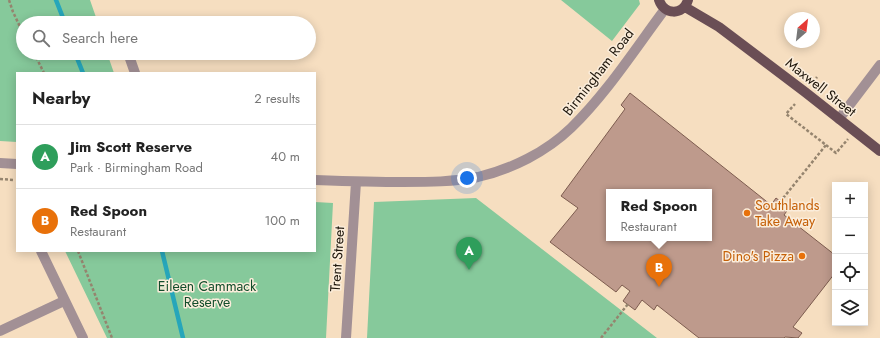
<!DOCTYPE html>
<html lang="en">
<head>
<meta charset="utf-8">
<style>
  :root { --surface:#fff; --page:#f2f2f2; --text:#222; --muted:#767676; --line:#e0e0e0; --accent:#ea580c }
  body { margin:0; font-family:Jost,sans-serif; background:var(--page); color:var(--text) }
  .controls { position:absolute; right:12px; bottom:12px; display:grid; overflow:hidden; border-radius:0px; box-shadow:0 2px 10px #0003 }
  .controls button { width:36px; height:36px; display:grid; place-items:center; padding:0; border:0; border-bottom:1px solid var(--line); background:var(--surface); color:var(--text); font:20px sans-serif }
  .compass { position:absolute; left:784px; top:12px; width:36px; height:36px; border-radius:50%; background:var(--surface); box-shadow:0 2px 10px #0003; rotate:28deg }
  .you { position:absolute; left:467px; top:178px; width:14px; height:14px; margin:-10px; border:3px solid #fff; border-radius:50%; background:#1a73e8; box-shadow:0 0 0 6px #1a73e833 }
  .badge { display:grid; place-items:center; width:26px; height:26px; border-radius:50%; background:var(--accent); color:#fff; font-size:13px; font-weight:700 }
  .pin { position:absolute; translate:-50% -33px; filter:drop-shadow(0 1px 2px #0008) }
  .pin::after { content:''; position:absolute; top:21px; width:14px; height:12px; background:inherit; clip-path:polygon(0 0,100% 0,50% 100%) }
  .popup { position:absolute; left:606px; top:189px; width:106px; height:52px; box-sizing:border-box; display:grid; place-content:center; border-radius:0px; background:var(--surface); filter:drop-shadow(0 1px 3px #0005); font-size:13px; white-space:nowrap; color:var(--muted) }
  .popup b { font-size:15px; color:var(--text) }
  .popup::after { content:''; position:absolute; left:50%; top:100%; margin-left:-8px; border:8px solid transparent; border-top-color:var(--surface) }
  .list { margin:0; padding:0; list-style:none }
  h2 { display:flex; justify-content:space-between; align-items:center; height:52px; margin:0; padding:0 16px; font-size:17px }
  h2 small { font-size:13px; font-weight:400; color:var(--muted) }
  .list li { display:grid; grid-template-columns:26px 1fr auto; gap:12px; align-items:center; box-sizing:border-box; height:64px; padding:0 16px; border-top:1px solid var(--line) }
  .list b { display:block; font-size:15px; white-space:nowrap }
  .list p { margin:0; font-size:13px; white-space:nowrap; color:var(--muted) }
  .list em { font-size:13px; font-style:normal; color:var(--muted) }
  .icon { flex:none; width:22px; height:22px; fill:none; stroke:currentColor; stroke-width:2; stroke-linecap:round; stroke-linejoin:round }
  .map { position:relative; flex:none; width:880px; height:338px; overflow:hidden }
  .search { position:absolute; background:var(--surface); box-shadow:0 2px 10px #0003; left:16px; top:16px; width:300px; height:44px; display:flex; align-items:center; gap:10px; box-sizing:border-box; padding:0 14px; border-radius:22px; color:var(--muted); font-size:15px }
  .panel { position:absolute; background:var(--surface); box-shadow:0 2px 10px #0003; left:16px; top:72px; width:300px; height:180px; border-radius:0px }
  .map>svg:first-child { display:block }
  .green { fill:#86c99b }
  .lines { fill:none; stroke-linecap:round; stroke-linejoin:round }
  .stream { stroke:#26a6ba; stroke-width:4.5 }
  .building { fill:#be9a8c; stroke:#7d5c4f; fill-rule:evenodd }
  .path { stroke:#95846e; stroke-width:2.5; stroke-dasharray:3 2; stroke-linecap:butt }
  .minor { stroke:#a29095; stroke-width:10 }
  .major { stroke:#6a4e55; stroke-width:10 }
  .food-dot { fill:#e8710a; stroke:#fbeddb; stroke-width:1.5 }
  .labels { text-anchor:middle; dominant-baseline:central; stroke-width:3; stroke-linejoin:round; paint-order:stroke }
  .street-label { font-size:14px; fill:#1d150a; stroke:#fbeddb }
  .food-label { font-size:14px; fill:#c56008; stroke:#fbeddb; text-anchor:start }
  .park-label { font-size:14px; fill:#124d2b; stroke:#fbeddb }
</style>
</head>
<body>
<div class="map">
<svg width="880" height="338" viewBox="0 0 880 338">
  <rect width="100%" height="100%" fill="#f6dec0"/>
  <!-- green -->
  <path class="green" d="M0 0H90L98 23H23V53H107L114 73H17V142L0 141Z
    M561 0H639L640 4 612 41Z
    M476 198 657 338H367L374 202Z
    M315 202 333 203 326 338H107L65 251H315Z"/>
  <g class="lines">
    <!-- stream -->
    <path class="stream" d="M56 0 65 23
      M75 53 83 73
      M162 251 183 338"/>
  </g>
  <!-- building -->
  <path class="building" d="M630 93 771 205 776 198 789 208 784 215 835 255V273L793 327 802 333 798 338 785 337 784 338H699L657 305 654 310 642 300 635 310 623 301 630 291 622 285 616 292 550 242 578 208 561 196 625 109 621 105ZM609 192H709V238H609Z"/>
  <g class="lines">
    <!-- path -->
    <path class="path" d="M9 0 13 12 23 33
      M34 53 44 73
      M813 82 817 77
      M826 145 836 153 848 139
      M0 179 14 180
      M780 202 826 145 786 114 795 104
      M78 251 112 338
      M601 338 628 304"/>
    <!-- minor -->
    <path class="minor" d="M128 53 135 73
      M839 119 880 65
      M0 163 17 164
      M315 180C344 181 374 182 403 182 428 182 454 182 478 177 512 169 546 152 571 128 607 93 635 49 665 9
      M41 251 83 338
      M0 331 64 301
      M346 338 356 182"/>
    <!-- major -->
    <path class="major" d="M659 0C664 15 683 16 688 0
      M685 7 719 27 805 92 880 151"/>
  </g>
  <!-- markers -->
  <g class="food-dot">
    <circle cx="747" cy="213" r="4"/>
    <circle cx="802" cy="256" r="4"/>
  </g>
  <g class="labels">
    <!-- street labels -->
    <g class="street-label">
      <text transform="translate(598 72) rotate(-52)">Birmingham Road</text>
      <text transform="translate(821 87) rotate(38)">Maxwell Street</text>
      <text transform="translate(337 259) rotate(-86)">Trent Street</text>
    </g>
    <!-- food labels -->
    <g class="food-label">
      <text x="755" y="205">Southlands<tspan x="755" dy="16">Take Away</tspan></text>
      <text x="794" y="256" text-anchor="end">Dino's Pizza</text>
    </g>
    <!-- park labels -->
    <g class="park-label">
      <text x="207" y="286">Eileen Cammack<tspan x="207" dy="16">Reserve</tspan></text>
    </g>
  </g>
</svg>
<div class="controls">
<button>+</button>
<button>−</button>
<button><svg class="icon" aria-label="locate" viewBox="0 0 24 24"><circle cx="12" cy="12" r="6"/><path d="M12 2v4M12 18v4M2 12h4M18 12h4"/></svg></button>
<button><svg class="icon" aria-label="layers" viewBox="0 0 24 24"><path d="M12 4l9 5-9 5-9-5zM3 14l9 5 9-5"/></svg></button>
</div>
<svg class="compass" viewBox="-18 -18 36 36"><path d="M0-13l5 13h-10z" fill="#e53935"/><path d="M0 13l5-13h-10z" fill="#767676"/></svg>
<div class="you"></div>
<div class="pin badge" style="left:469px;top:270px;background:#2e9e5b">A</div>
<div class="pin badge" style="left:659px;top:287px;background:#e8710a">B</div>
<div class="popup"><b>Red Spoon</b>Restaurant</div>
<div class="search"><svg class="icon" aria-label="search" viewBox="0 0 24 24"><circle cx="10" cy="10" r="6"/><path d="M15 15l6 6"/></svg>Search here</div>
<section class="panel">
<h2>Nearby<small>2 results</small></h2>
<ul class="list">
<li><span class="badge" style="background:#2e9e5b">A</span><div><b>Jim Scott Reserve</b><p>Park · Birmingham Road</p></div><em>40 m</em></li>
<li><span class="badge" style="background:#e8710a">B</span><div><b>Red Spoon</b><p>Restaurant</p></div><em>100 m</em></li>
</ul>
</section>
</div>
</body>
</html>
